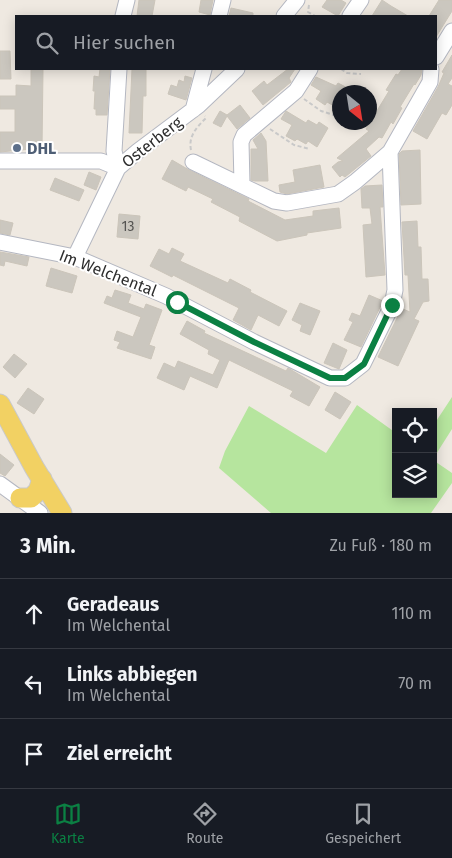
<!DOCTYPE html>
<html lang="de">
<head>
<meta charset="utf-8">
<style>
  :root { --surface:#171b24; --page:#20242c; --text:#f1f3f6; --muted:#9ea1a6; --line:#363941; --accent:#0b8043 }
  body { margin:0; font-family:"Fira Sans",sans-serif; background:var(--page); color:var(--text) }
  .controls { position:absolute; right:15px; bottom:15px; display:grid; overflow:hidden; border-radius:0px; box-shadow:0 2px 12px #0003 }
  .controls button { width:45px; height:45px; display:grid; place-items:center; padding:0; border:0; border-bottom:1px solid var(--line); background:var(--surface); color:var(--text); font:25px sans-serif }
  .compass { position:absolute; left:332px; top:85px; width:45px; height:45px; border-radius:50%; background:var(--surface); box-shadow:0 2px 12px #0003; rotate:150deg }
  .stop { position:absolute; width:15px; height:15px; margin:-11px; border:4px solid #0b8043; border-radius:50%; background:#fff }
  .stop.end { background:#0b8043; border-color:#fff; box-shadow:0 1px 5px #0008 }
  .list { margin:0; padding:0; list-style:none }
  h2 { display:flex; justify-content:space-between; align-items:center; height:65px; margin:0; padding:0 20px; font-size:21px }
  h2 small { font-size:16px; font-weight:400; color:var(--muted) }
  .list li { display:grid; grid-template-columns:32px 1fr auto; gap:15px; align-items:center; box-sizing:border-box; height:70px; padding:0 20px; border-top:1px solid var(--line) }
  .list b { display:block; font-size:19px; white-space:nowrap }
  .list p { margin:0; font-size:16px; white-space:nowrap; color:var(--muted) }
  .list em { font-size:16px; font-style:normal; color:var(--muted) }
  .icon { flex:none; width:28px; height:28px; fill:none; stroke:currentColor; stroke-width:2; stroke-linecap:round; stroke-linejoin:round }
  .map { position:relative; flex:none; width:452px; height:513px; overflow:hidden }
  .search { position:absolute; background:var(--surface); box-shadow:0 2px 12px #0003; left:15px; right:15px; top:15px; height:55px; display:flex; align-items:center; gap:12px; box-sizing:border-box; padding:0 18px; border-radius:0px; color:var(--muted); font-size:19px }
  .sheet { height:275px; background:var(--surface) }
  nav { display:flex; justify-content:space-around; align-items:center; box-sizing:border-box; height:70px; border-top:1px solid var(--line); background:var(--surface); font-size:14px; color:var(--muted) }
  nav a { display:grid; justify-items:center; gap:2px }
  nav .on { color:var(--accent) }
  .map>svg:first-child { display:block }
  .green { fill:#b6e59e }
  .building { fill:#cbc7bf; stroke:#cbc5ba }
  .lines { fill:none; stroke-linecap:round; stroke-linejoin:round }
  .minor-casing { stroke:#b4b7c1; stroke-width:17 }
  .major-casing { stroke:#c9c9c9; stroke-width:21 }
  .path { stroke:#c9c9c9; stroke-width:2; stroke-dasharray:4 2.5; stroke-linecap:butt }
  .minor { stroke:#fff; stroke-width:15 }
  .major { stroke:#f2d163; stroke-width:19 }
  .route { stroke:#0b8043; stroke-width:6 }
  .service-dot { fill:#5c6f8a; stroke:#fff; stroke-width:2 }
  .labels { text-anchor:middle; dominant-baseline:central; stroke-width:4; stroke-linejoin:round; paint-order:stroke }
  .number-label { font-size:14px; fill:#555452 }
  .street-label { font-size:16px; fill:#2e2e2e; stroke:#fff }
  .service-label { font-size:16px; font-weight:bold; fill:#4e5e75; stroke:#fff; text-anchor:start }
</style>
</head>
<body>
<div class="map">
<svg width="452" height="513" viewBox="0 0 452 513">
  <rect width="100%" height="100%" fill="#efe9e1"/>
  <!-- green -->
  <path class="green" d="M452 397V429L433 459V426Z
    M357 405 396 433V494H433V460L452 473V483L431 513H271L219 468 225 451 249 406 326 453Z"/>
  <!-- building -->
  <path class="building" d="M139 0H155L152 16H137Z
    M201 0H213L210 15 199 12Z
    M327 0H341L346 3 338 16 322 7Z
    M382 0 391 6 408 16H372Z
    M439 0H452V11L436 37V16H429Z
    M231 8 253 13V16H229Z
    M0 51H10L11 79H0Z
    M452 55V78L448 84 452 86V105L446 115 442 113 427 139 413 131 438 87 444 73 442 72Z
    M31 69H43L42 148 0 152V132H15V109H0V96H16V85L31 86Z
    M100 69H110L107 115H96V109H94L95 91H93L94 76 99 77Z
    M132 69H146V96H143L142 133H129Z
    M288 69H295L289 78 291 82 263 105 252 91 264 81 267 85Z
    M402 69H422L421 75 415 85 414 84 400 107 402 108 393 124 391 122 382 138 379 137 366 149 371 156 345 177 342 175 340 177 332 167 338 162 343 161 337 158 369 131 366 129 389 91 386 90 396 74 398 75Z
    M185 76 192 78 186 100 168 94 171 85 177 87 179 80 184 82Z
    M316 77 336 86 338 83 355 92H340V102L336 107 327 102 325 105 316 99 321 91 311 85Z
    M240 105 250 118 237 129 227 116 221 127 213 123 220 111 227 115Z
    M286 111 306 123 308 120 317 125 319 122 328 128 317 147 308 141 306 144 297 139 295 141 286 136 292 125 281 119Z
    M261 133 266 141 268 181H255L251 180V149H258L253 140Z
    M420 150 421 204 401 205 399 154 402 151Z
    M172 160 189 170 249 199 248 201 285 220 313 216V211L339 208 341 228 307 233V235L277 241 239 221 240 217 211 202 213 199 188 187 186 191 162 179Z
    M320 165 324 187 287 194 280 192 279 185 295 182 293 170Z
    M89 172 101 177 96 190 84 185Z
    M55 178 84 190 79 201 50 190Z
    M382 185 383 207H380L385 275 366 277 363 225 372 224 370 208H362L361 189 365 186Z
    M119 214 140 216 138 239 117 237Z
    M0 220 13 223 10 235 0 233Z
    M417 221 418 247H421L422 279H428L429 301 423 302 414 319 419 321 398 366 378 357 400 312 401 313 403 309 410 312 408 275H405L402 222Z
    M172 248 184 254 180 261 228 283 230 279 251 290 250 292 287 311 279 326 258 315 251 330 233 320 239 308 173 275 172 277 150 266 159 249 169 254Z
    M0 252 29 257 27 266 5 261 4 266 0 265Z
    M51 268 77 276 72 293 46 286Z
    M115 290 131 295 128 303 144 309 146 304 162 310 149 345 155 347 151 359 117 348 120 342 114 340 117 331 133 337 141 317 104 303 107 296 112 298Z
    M369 295 383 301 361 347 344 340 353 322 349 320 352 313 360 316Z
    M300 303 320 311 310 335 300 331 302 325 292 320Z
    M187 321 205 331 204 333 286 371 288 368 320 387 309 406 290 396 293 391 229 360 217 388 190 376 184 390 157 378 164 363 175 368 178 361 213 375 220 360 208 354 209 350 180 334Z
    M333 343 347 350 339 369 324 363Z
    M14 354 27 364 15 378 3 367Z
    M28 388 44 399 34 414 17 403Z
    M335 392 351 402 340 419 325 410Z
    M0 454 14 465 5 476 0 473Z"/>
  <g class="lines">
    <defs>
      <path id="minor" d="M123 16 127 0
        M219 16 223 0
        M284 16 297 0
        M350 16 361 0
        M436 57 452 31
        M193 110 204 69
        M0 161H101L118 168
        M193 162 274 201 287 203 338 194 355 182 390 152 430 82 431 69
        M118 168 114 151 119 69
        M242 184 241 142 244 135 296 91 310 69
        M0 242 75 257 166 296 254 342 330 378H345L363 364 392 305 395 290 390 152
        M75 257 118 168 138 151 198 106 237 69
        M0 484 40 513"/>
      <path id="major" d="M0 404 34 467 62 513
        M20 498H31L38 491 42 479"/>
    </defs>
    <!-- minor casing -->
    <use href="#minor" class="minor-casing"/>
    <!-- major casing -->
    <use href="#major" class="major-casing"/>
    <!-- path -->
    <path class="path" d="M309 5 308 12 315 16
      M341 69 347 73 361 74
      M304 99 321 111 334 115
      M270 129 294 145 310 149
      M191 150C188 136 197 127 206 118L205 116"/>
    <!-- minor -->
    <use href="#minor" class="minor"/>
    <!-- major -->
    <use href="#major" class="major"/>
  </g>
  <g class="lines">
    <!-- route -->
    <path class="route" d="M177 302 254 342 330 378H345L364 364 392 305"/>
  </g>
  <!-- markers -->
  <circle class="service-dot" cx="17" cy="148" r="5"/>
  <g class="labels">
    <!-- number labels -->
    <g class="number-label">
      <text x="128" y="226">13</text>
    </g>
    <!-- street labels -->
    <g class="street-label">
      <text transform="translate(152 142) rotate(-38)">Osterberg</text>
      <text transform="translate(108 273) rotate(21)">Im Welchental</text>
    </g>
    <!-- service labels -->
    <g class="service-label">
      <text x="27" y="148">DHL</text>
    </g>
  </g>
</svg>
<div class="controls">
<button><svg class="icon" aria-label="locate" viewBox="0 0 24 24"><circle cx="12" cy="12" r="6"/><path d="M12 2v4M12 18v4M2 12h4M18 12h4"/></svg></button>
<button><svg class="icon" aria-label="layers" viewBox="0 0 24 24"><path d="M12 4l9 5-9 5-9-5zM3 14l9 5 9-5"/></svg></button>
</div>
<svg class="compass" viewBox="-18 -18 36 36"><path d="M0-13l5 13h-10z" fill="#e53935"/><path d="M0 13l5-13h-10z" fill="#9ea1a6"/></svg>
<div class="stop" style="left:177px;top:302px"></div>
<div class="stop end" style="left:392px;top:305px"></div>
<div class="search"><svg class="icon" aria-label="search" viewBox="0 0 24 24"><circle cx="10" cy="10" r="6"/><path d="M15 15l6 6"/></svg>Hier suchen</div>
</div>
<section class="sheet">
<h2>3 Min.<small>Zu Fuß · 180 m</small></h2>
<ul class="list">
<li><svg class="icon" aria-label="ahead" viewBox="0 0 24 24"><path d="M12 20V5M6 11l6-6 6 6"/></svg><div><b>Geradeaus</b><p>Im Welchental</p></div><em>110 m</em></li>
<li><svg class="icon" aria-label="left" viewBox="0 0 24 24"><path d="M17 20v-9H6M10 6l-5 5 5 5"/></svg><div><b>Links abbiegen</b><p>Im Welchental</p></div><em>70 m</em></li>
<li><svg class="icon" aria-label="arrive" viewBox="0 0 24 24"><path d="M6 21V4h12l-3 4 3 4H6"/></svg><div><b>Ziel erreicht</b></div></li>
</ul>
</section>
<nav>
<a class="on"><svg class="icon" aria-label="map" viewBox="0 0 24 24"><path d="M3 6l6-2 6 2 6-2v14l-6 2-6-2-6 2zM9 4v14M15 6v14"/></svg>Karte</a>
<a><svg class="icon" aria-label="directions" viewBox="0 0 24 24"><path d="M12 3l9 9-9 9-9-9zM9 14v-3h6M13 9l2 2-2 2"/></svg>Route</a>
<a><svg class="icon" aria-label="saved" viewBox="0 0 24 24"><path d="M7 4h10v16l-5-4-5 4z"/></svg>Gespeichert</a>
</nav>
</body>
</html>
